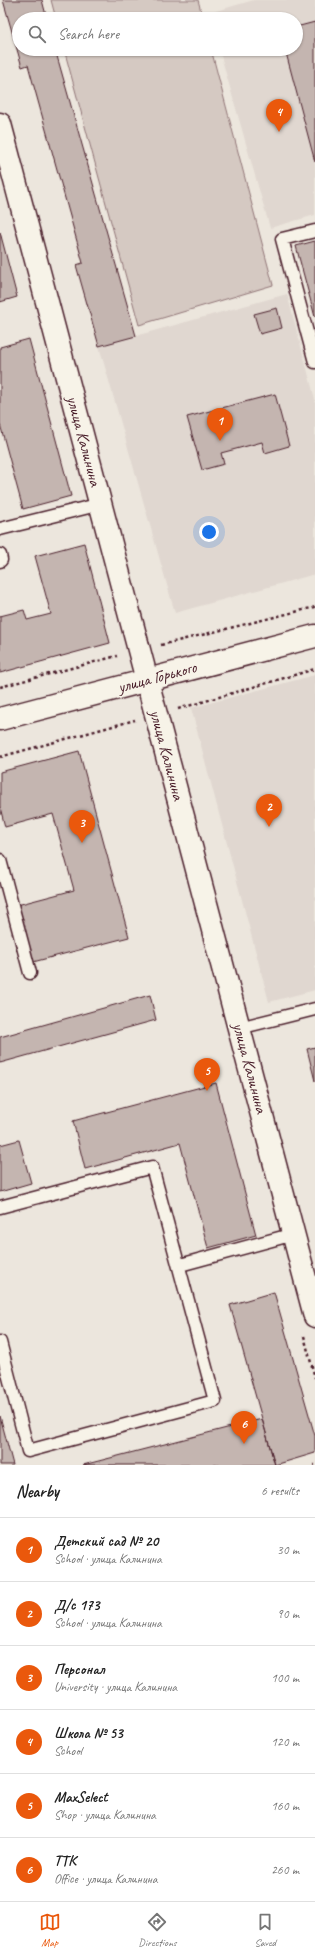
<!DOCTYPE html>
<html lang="en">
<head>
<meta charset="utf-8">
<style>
  :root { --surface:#fff; --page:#f2f2f2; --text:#222; --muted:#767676; --line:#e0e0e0; --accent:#ea580c }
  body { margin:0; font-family:Caveat,sans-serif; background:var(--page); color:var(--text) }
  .you { position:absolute; left:209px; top:532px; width:14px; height:14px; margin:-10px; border:3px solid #fff; border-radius:50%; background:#1a73e8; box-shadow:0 0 0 6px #1a73e833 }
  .badge { display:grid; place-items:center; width:26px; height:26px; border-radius:50%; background:var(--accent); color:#fff; font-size:13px; font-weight:700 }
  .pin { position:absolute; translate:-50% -33px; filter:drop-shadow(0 1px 2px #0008) }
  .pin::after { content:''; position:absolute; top:21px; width:14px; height:12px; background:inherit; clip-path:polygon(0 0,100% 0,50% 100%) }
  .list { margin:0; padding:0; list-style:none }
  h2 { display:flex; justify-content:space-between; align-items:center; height:52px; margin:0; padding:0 16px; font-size:17px }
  h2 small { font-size:13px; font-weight:400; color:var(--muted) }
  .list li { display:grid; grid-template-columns:26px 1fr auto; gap:12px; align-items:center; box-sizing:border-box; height:64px; padding:0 16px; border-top:1px solid var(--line) }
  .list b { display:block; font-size:15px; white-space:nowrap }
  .list p { margin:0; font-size:13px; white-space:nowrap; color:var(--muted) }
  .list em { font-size:13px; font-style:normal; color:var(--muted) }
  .icon { flex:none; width:22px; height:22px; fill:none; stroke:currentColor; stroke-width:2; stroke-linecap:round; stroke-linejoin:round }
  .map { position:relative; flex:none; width:315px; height:1465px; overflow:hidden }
  .search { position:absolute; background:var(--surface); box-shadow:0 1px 3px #0004; left:12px; right:12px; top:12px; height:44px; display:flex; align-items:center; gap:10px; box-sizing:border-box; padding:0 14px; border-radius:22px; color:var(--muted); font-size:15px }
  .sheet { height:436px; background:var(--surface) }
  nav { display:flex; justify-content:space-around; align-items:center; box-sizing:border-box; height:56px; border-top:1px solid var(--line); background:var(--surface); font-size:11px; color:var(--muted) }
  nav a { display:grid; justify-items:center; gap:2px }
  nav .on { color:var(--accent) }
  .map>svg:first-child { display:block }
  .built { fill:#e0d7d0 }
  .green { fill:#d5c9c2; stroke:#907476 }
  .building { fill:#c4b5b0; stroke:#4a1f2b }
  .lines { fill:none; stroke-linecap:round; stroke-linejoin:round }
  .lane-casing { stroke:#4a1f2b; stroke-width:15 }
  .street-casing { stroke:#4a1f2b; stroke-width:25 }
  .secondary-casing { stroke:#4a1f2b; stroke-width:25 }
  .path { stroke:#4a1f2b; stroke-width:2.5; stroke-dasharray:3 3; stroke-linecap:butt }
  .lane { stroke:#f7f3e8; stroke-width:12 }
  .street { stroke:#f7f3e8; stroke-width:22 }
  .secondary { stroke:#f7f3e8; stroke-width:22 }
  .labels { text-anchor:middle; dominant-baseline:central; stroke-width:3; stroke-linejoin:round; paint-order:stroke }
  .street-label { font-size:17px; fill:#4a1f2b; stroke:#f7f3e8 }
</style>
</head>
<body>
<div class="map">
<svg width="315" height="1465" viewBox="0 0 315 1465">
  <rect width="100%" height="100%" fill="#ece6dd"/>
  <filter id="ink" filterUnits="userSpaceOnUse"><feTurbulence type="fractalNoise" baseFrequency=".025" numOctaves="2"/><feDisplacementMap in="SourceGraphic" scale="8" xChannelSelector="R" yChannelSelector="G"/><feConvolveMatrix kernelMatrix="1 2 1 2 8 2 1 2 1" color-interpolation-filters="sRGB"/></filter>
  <g filter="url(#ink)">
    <!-- built -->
    <path class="built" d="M254 0H315V215L270 228 219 49H296V19H211L209 13Z
      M287 294 315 399V574L175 613 99 346Z
      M315 675V990L269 1002 191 708Z"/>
    <!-- green -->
    <path class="green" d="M51 0H198L203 19H56Z
      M64 49H211L273 285 139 325Z"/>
    <!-- building -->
    <path class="building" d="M3 0H42L47 19H19V49H55L136 336 99 346 76 265 83 263 28 65 22 67Z
      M315 22V162L285 49H296V27Z
      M0 232 17 297 0 302Z
      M315 241V317L296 246Z
      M277 308 282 328 260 334 254 314Z
      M29 339 71 496 23 509 0 424V347Z
      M275 394 289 446 265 453 262 442 221 453 224 464 202 470 187 417Z
      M84 543 110 643 0 673V616L24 610 27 620 51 614 35 556Z
      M79 751 129 937 33 962 17 905 74 890 53 814 5 827 0 807V772Z
      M150 995 156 1020 0 1063V1037Z
      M315 1047V1081L307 1049Z
      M216 1083 256 1235 208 1248 180 1143 85 1169 73 1121Z
      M19 1140 31 1183 0 1192V1145Z
      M274 1292 315 1436V1453L275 1465 230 1305Z
      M0 1416 13 1465H0Z
      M262 1419 275 1465H83Z"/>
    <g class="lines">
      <defs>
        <path id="lane" d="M315 231 282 239 315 362
          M0 529 101 504
          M0 555 1 560 0 561
          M0 860 30 973
          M239 1028 315 1009
          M0 1207 152 1167 215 1401 28 1451 0 1342
          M180 1265 294 1234"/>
        <path id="street" d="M0 124 315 1316"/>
        <path id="secondary" d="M0 719 315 636"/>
      </defs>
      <!-- lane casing -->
      <use href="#lane" class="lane-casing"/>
      <!-- street casing -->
      <use href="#street" class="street-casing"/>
      <!-- secondary casing -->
      <use href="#secondary" class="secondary-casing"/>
      <!-- path -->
      <path class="path" d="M161 645 315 607
        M0 687 117 656
        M178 709 315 669
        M0 757 135 720
        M304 1336 315 1378
        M314 1465H315"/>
      <!-- lane -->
      <use href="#lane" class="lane"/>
      <!-- street -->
      <use href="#street" class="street"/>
      <!-- secondary -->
      <use href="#secondary" class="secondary"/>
    </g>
  </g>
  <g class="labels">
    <!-- street labels -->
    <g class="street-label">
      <text transform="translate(84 441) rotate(75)">улица Калинина</text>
      <text transform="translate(157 677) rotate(-15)">улица Горького</text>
      <text transform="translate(167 755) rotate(75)">улица Калинина</text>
      <text transform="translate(250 1068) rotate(75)">улица Калинина</text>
    </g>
  </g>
</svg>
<div class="you"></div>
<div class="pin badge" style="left:220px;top:441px">1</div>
<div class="pin badge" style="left:269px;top:827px">2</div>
<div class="pin badge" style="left:82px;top:843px">3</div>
<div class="pin badge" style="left:279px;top:132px">4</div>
<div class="pin badge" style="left:207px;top:1091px">5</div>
<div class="pin badge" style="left:244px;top:1444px">6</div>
<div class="search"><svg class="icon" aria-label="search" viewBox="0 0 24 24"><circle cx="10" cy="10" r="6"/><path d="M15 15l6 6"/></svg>Search here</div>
</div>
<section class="sheet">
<h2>Nearby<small>6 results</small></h2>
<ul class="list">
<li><span class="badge">1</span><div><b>Детский сад № 20</b><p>School · улица Калинина</p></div><em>30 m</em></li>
<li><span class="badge">2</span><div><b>Д/с 173</b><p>School · улица Калинина</p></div><em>90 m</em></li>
<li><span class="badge">3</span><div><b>Персонал</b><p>University · улица Калинина</p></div><em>100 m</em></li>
<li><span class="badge">4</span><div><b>Школа № 53</b><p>School</p></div><em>120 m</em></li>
<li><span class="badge">5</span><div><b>MaxSelect</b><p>Shop · улица Калинина</p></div><em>160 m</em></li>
<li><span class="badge">6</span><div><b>ТТК</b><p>Office · улица Калинина</p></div><em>260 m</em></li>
</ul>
</section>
<nav>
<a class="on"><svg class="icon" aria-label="map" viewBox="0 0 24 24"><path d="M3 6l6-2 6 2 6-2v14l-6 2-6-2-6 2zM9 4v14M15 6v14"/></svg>Map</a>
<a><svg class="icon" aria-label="directions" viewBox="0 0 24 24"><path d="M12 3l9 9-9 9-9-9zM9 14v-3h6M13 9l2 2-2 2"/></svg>Directions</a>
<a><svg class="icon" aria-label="saved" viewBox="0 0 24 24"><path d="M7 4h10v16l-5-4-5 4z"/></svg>Saved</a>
</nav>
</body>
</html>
